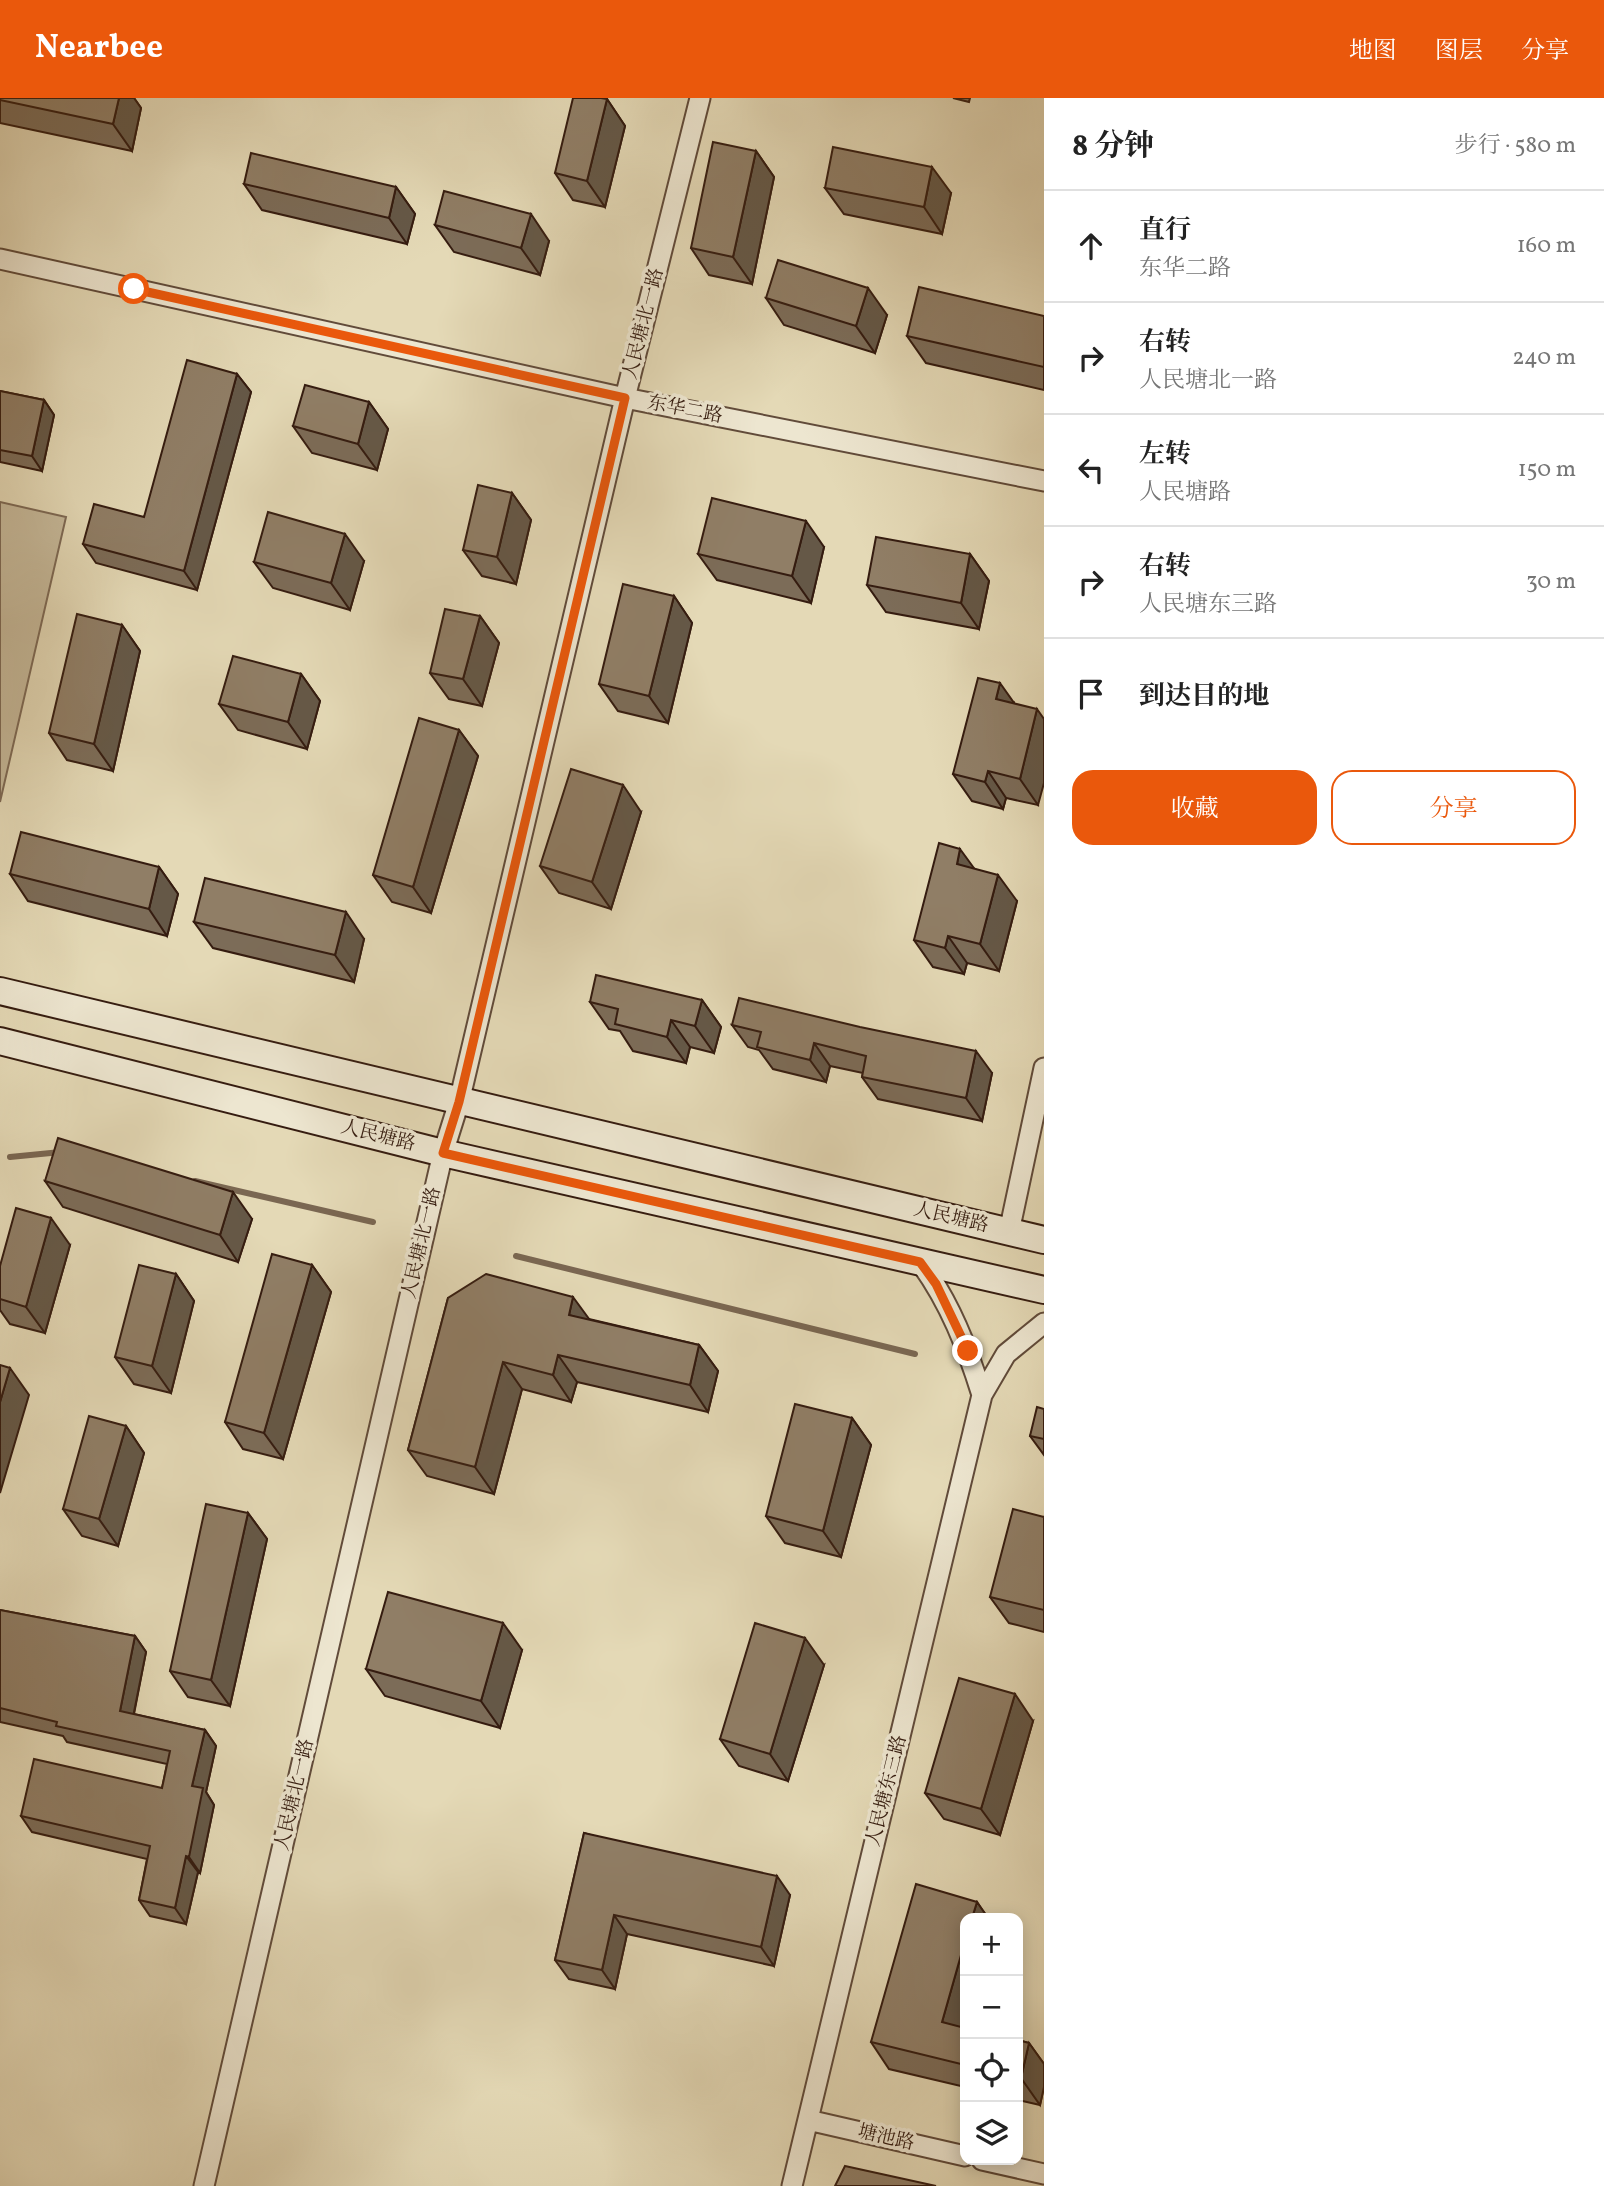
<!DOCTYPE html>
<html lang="zh">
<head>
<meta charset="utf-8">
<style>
  :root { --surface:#fff; --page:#f6f6f6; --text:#222; --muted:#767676; --line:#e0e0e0; --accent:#ea580c }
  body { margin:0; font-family:Vollkorn,"Noto Serif SC",serif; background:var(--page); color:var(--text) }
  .controls { position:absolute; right:21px; bottom:21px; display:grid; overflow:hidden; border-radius:14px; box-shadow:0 4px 18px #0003 }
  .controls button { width:63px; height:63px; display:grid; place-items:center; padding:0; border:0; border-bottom:2px solid var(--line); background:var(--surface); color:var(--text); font:35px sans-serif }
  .stop { position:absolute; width:21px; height:21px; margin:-16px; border:5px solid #ea580c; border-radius:50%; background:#fff }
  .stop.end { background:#ea580c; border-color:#fff; box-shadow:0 2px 7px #0008 }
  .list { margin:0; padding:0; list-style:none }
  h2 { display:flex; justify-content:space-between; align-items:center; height:91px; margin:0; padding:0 28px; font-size:30px }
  h2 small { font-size:23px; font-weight:400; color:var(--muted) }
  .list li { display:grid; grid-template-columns:46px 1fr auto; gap:21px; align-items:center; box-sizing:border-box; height:112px; padding:0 28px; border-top:2px solid var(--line) }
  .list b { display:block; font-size:26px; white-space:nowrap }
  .list p { margin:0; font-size:23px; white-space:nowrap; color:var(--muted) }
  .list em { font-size:23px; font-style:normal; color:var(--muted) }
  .actions { display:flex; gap:14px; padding:21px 28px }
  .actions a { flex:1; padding:16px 0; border:2px solid var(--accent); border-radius:21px; text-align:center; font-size:24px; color:var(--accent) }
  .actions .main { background:var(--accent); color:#fff }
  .icon { flex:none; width:38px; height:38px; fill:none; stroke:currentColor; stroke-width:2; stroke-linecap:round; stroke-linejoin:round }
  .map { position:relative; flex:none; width:1044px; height:2088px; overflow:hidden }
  header { display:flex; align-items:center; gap:42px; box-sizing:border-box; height:98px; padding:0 35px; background:var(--accent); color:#fff }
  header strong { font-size:33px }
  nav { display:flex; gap:38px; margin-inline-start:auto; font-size:24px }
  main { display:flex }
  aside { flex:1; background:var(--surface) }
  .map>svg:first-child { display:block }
  .pitch { fill:#c6b99a; stroke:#7e6a55; stroke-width:2 }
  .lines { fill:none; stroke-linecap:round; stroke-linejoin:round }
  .stream { stroke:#7a6752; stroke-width:6 }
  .minor-casing { stroke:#614b3a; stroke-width:23 }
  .secondary-casing { stroke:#351c10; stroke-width:30 }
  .minor { stroke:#ede6d0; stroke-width:19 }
  .secondary { stroke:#ede6d0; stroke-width:26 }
  .wall { fill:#7c6c58; stroke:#351c10; stroke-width:2 }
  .shaded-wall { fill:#655847; stroke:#351c10; stroke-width:2 }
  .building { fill:#907e66; stroke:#351c10; stroke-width:2 }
  .route { stroke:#ea580c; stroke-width:9 }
  .labels { text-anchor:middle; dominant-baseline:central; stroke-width:7; stroke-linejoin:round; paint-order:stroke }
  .street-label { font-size:19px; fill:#351c10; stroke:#ede6d0 }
</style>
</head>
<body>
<header>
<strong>Nearbee</strong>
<nav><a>地图</a><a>图层</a><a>分享</a></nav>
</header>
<main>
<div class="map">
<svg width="1044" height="2088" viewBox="0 0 1044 2088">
  <rect width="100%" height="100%" fill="#e4d9b6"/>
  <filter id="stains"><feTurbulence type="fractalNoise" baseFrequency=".00286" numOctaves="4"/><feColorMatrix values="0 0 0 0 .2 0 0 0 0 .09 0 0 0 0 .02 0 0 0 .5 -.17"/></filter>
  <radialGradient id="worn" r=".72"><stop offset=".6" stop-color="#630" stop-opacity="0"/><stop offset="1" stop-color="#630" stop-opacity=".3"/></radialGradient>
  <!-- pitch -->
  <path class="pitch" d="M0 404 66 419 0 704Z"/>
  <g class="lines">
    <!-- stream -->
    <path class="stream" d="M10 1059 61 1054
      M195 1083 373 1124
      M516 1158 915 1256"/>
    <defs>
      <path id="minor" d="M0 161 625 300 1044 383
        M1009 1134 1044 970
        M920 1164C950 1205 967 1249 982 1297L1006 1256 1044 1225
        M808 2022 965 2058
        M982 2062 1044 2076
        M204 2088 443 1055 459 1004 625 300 700 0
        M792 2088 982 1297"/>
      <path id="secondary" d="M0 893 1044 1142
        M0 943 443 1055 1044 1192"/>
    </defs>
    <!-- minor casing -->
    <use href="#minor" class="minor-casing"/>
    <!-- secondary casing -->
    <use href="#secondary" class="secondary-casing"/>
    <!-- minor -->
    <use href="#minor" class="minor"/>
    <!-- secondary -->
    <use href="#secondary" class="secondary"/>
  </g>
  <!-- wall -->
  <path class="wall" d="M0 0H134L141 10 132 53 0 25Z
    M953 0H970L969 4Z
    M607 1 625 28 605 109 573 102 555 75Z
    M756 53 774 79 752 186 709 177 691 150Z
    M244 86 396 89 415 116 407 146 262 112Z
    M825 90 951 95 942 136 844 116Z
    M435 127 549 143 540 177 454 154Z
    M766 200 887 217 875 255 784 227Z
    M1044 218V292L926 265 907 238Z
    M237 276 251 294 197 492 96 465 83 446 144 419Z
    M0 293 44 302 54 317 42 373 0 364Z
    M369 304 388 331 377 372 312 355 293 328Z
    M512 395 531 422 516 486 482 478 463 452Z
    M824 449 811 505 717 482 698 456Z
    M970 456 989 483 979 531 886 514 867 487Z
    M364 463 350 512 273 490 254 464Z
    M674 498 692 525 668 625 618 613 599 586Z
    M480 518 499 545 482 608 449 601 430 575Z
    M122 527 140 553 113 673 67 662 49 635Z
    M301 576 320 603 307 651 238 632 219 606Z
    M1014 605 1038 707 1006 700 1003 711 972 703 953 676Z
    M459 632 478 658 431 815 392 804 373 777Z
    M641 714 611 811 559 795 540 768Z
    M159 769 178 796 167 838 28 803 10 776Z
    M975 771 1017 803 999 873 967 865 964 876 933 869 914 842Z
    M194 824 364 841 354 884 213 850Z
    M702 902 721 929 714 955 690 949 686 965 633 953 620 933 609 931 590 904Z
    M732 927 992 975 982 1023 878 1001 862 979 863 975 830 968 826 984 773 971 759 952 748 949Z
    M45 1083 252 1121 238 1164 63 1109Z
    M70 1147 45 1235 10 1226 0 1212V1168Z
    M312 1167 331 1194 283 1361 243 1351 225 1324Z
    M176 1176 194 1203 171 1295 134 1286 115 1259Z
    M448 1200 589 1221 699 1247 718 1273 708 1314 577 1284 571 1304 522 1291 494 1396 427 1378 408 1352Z
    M1044 1311V1357L1030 1338Z
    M852 1320 871 1347 841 1459 785 1445 766 1418Z
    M126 1328 144 1355 118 1448 82 1438 63 1411Z
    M248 1415 267 1441 230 1608 188 1599 170 1573Z
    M1044 1419V1534L1009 1525 990 1499Z
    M0 1512 135 1538 146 1554 134 1616 205 1632 216 1648 206 1694 214 1707 200 1775 198 1774 186 1826 150 1818 139 1802 147 1761 32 1734 21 1718 162 1690 167 1666 67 1644 63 1638 0 1624Z
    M522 1552 500 1630 385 1598 366 1571Z
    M824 1567 788 1683 739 1668 720 1641Z
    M1033 1623 1000 1737 944 1721 925 1695Z
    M584 1735 790 1797 774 1868 627 1836 615 1891 569 1881 555 1862Z
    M977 1804 988 1820H965V1989L889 1971 871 1944Z
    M1018 1942 1029 1945 1044 1966V1989L1040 2007 1018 2002Z"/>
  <!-- shaded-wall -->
  <path class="shaded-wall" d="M119 0H134L141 10 132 53 113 26Z
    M607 1 625 28 605 109 587 83Z
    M756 53 774 79 752 186 733 159Z
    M932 69 951 95 942 136 924 109Z
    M396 89 415 116 407 146 389 120Z
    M531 116 549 143 540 177 521 150Z
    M868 190 887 217 875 255 856 228Z
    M237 276 251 294 197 492 184 473Z
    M44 302 54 317 42 373 32 358Z
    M369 304 388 331 377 372 358 346Z
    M512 395 531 422 516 486 497 459Z
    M806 423 824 449 811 505 792 478Z
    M345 436 364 463 350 512 331 485Z
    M970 456 989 483 979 531 961 505Z
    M674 498 692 525 668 625 649 598Z
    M480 518 499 545 482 608 463 581Z
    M122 527 140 553 113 673 94 646Z
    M301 576 320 603 307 651 288 624Z
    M1000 585 1019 612 996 601Z
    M1037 611 1044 621V685L1038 707 1020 681Z
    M459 632 478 658 431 815 413 789Z
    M988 673 1006 700 1003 711 985 684Z
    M623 687 641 714 611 811 592 784Z
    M960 751 979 777 957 766Z
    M159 769 178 796 167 838 149 811Z
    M998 777 1017 803 999 873 980 846Z
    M346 814 364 841 354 884 335 857Z
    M948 838 967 865 964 876 945 850Z
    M702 902 721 929 714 955 695 928Z
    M671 922 690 949 686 965 667 939Z
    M814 945 830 968 826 984 810 962Z
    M976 953 992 975 982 1023 966 1000Z
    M233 1094 252 1121 238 1164 220 1137Z
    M51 1120 70 1147 45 1235 26 1209Z
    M312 1167 331 1194 283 1361 264 1335Z
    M176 1176 194 1203 171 1295 152 1268Z
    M573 1199 592 1225 569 1217Z
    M699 1247 718 1273 708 1314 690 1287Z
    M558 1257 577 1284 571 1304 553 1277Z
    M503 1264 522 1291 494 1396 475 1369Z
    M10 1270 29 1297 0 1395V1304Z
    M852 1320 871 1347 841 1459 823 1433Z
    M126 1328 144 1355 118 1448 99 1421Z
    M248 1415 267 1441 230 1608 211 1582Z
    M503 1525 522 1552 500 1630 481 1603Z
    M135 1538 146 1554 131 1629 120 1613Z
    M805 1540 824 1567 788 1683 770 1656Z
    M1015 1596 1033 1623 1000 1737 981 1711Z
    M205 1632 216 1648 206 1694 214 1707 200 1775 189 1759 192 1688Z
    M186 1758 198 1774 186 1826 175 1810Z
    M777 1778 790 1797 774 1868 761 1849Z
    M977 1804 988 1820H972Z
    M614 1817 627 1836 615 1891 602 1872Z
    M965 1843V1934L942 1924Z
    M1029 1945 1044 1966V1989L1040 2007 1021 1980Z"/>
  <!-- building -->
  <path class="building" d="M0 0H119L113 26 0 2Z
    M573 0H601L607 1 587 83 555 75Z
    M713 44 756 53 733 159 691 150Z
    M833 49 932 69 924 109 825 90Z
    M251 55 396 89 389 120 244 86Z
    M444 93 531 116 521 150 435 127Z
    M778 162 868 190 856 228 766 200Z
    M919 189 1044 218V269L907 238Z
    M187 262 237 276 184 473 83 446 94 406 144 419Z
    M305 287 369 304 358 346 293 328Z
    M0 293 44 302 32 358 0 352Z
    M478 387 512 395 497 459 463 452Z
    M712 400 806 423 792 478 698 456Z
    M268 414 345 436 331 485 254 464Z
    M876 439 970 456 961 505 867 487Z
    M623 486 674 498 649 598 599 586Z
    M445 511 480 518 463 581 430 575Z
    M77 516 122 527 94 646 49 635Z
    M233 558 301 576 288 624 219 606Z
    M978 580 1000 585 996 601 1037 611 1020 681 988 673 985 684 953 676Z
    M419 620 459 632 413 789 373 777Z
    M571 671 623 687 592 784 540 768Z
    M21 734 159 769 149 811 10 776Z
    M939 745 960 751 957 766 998 777 980 846 948 838 945 850 914 842Z
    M205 780 346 814 335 857 194 824Z
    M596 877 702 902 695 928 671 922 667 939 615 926 618 911 590 904Z
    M739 900 860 929 976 953 966 1000 862 979 866 958 814 945 810 962 757 949 761 934 732 927Z
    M58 1040 233 1094 220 1137 45 1083Z
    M16 1110 51 1120 26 1209 0 1201V1168Z
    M272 1156 312 1167 264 1335 225 1324Z
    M139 1167 176 1176 152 1268 115 1259Z
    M486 1176 573 1199 569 1217 699 1247 690 1287 558 1257 553 1277 503 1264 475 1369 408 1352 448 1200Z
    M0 1267 10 1270 0 1304Z
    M795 1306 852 1320 823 1433 766 1418Z
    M1037 1309 1044 1311V1341L1030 1338Z
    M89 1318 126 1328 99 1421 63 1411Z
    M206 1406 248 1415 211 1582 170 1573Z
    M1013 1411 1044 1419V1512L990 1499Z
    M388 1494 503 1525 481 1603 366 1571Z
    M0 1512 135 1538 120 1613 205 1632 192 1688 203 1690 189 1759 186 1758 175 1810 139 1802 150 1748 21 1718 34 1661 162 1690 170 1653 56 1628 57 1624 0 1610Z
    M755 1525 805 1540 770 1656 720 1641Z
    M959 1580 1015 1596 981 1711 925 1695Z
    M584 1735 777 1778 761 1849 614 1817 602 1872 555 1862Z
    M916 1786 977 1804 972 1820H965V1843L942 1924 965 1930V1967L871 1944Z
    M1018 1942 1029 1945 1021 1980 1018 1979Z
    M845 2068 936 2088H835Z"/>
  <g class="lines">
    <!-- route -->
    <path class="route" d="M134 191 625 300 459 1004 443 1055 920 1164 936 1186 968 1253"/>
  </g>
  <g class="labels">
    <!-- street labels -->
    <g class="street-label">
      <text transform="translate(644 226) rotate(-76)">人民塘北一路</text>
      <text transform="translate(685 312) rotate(11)">东华二路</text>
      <text transform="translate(378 1038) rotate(14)">人民塘路</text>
      <text transform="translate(951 1120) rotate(13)">人民塘路</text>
      <text transform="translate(422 1145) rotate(-77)">人民塘北一路</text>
      <text transform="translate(887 1693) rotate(-76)">人民塘东三路</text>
      <text transform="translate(295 1697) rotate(-77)">人民塘北一路</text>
      <text transform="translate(886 2040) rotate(13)">塘池路</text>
    </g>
  </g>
  <rect width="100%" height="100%" filter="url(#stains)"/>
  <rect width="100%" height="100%" fill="url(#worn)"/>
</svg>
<div class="controls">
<button>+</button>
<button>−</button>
<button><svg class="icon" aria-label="locate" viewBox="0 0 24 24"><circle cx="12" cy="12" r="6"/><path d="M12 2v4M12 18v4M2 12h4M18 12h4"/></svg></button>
<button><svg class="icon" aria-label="layers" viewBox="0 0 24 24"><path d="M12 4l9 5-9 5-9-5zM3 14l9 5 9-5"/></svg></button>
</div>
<div class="stop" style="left:134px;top:191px"></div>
<div class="stop end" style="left:968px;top:1253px"></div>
</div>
<aside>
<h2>8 分钟<small>步行 · 580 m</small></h2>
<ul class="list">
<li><svg class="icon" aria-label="ahead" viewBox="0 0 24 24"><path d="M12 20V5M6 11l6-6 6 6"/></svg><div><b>直行</b><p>东华二路</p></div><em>160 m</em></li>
<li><svg class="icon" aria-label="right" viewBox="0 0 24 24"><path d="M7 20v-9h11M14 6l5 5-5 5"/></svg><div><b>右转</b><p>人民塘北一路</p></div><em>240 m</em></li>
<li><svg class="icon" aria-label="left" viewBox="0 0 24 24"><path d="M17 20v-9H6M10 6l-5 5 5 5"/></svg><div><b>左转</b><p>人民塘路</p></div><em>150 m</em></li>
<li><svg class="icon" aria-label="right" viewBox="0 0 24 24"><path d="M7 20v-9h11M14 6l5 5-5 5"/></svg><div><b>右转</b><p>人民塘东三路</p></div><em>30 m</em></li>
<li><svg class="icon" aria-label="arrive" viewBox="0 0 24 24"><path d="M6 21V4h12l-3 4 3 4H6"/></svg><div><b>到达目的地</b></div></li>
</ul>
<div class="actions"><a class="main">收藏</a><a>分享</a></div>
</aside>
</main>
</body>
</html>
